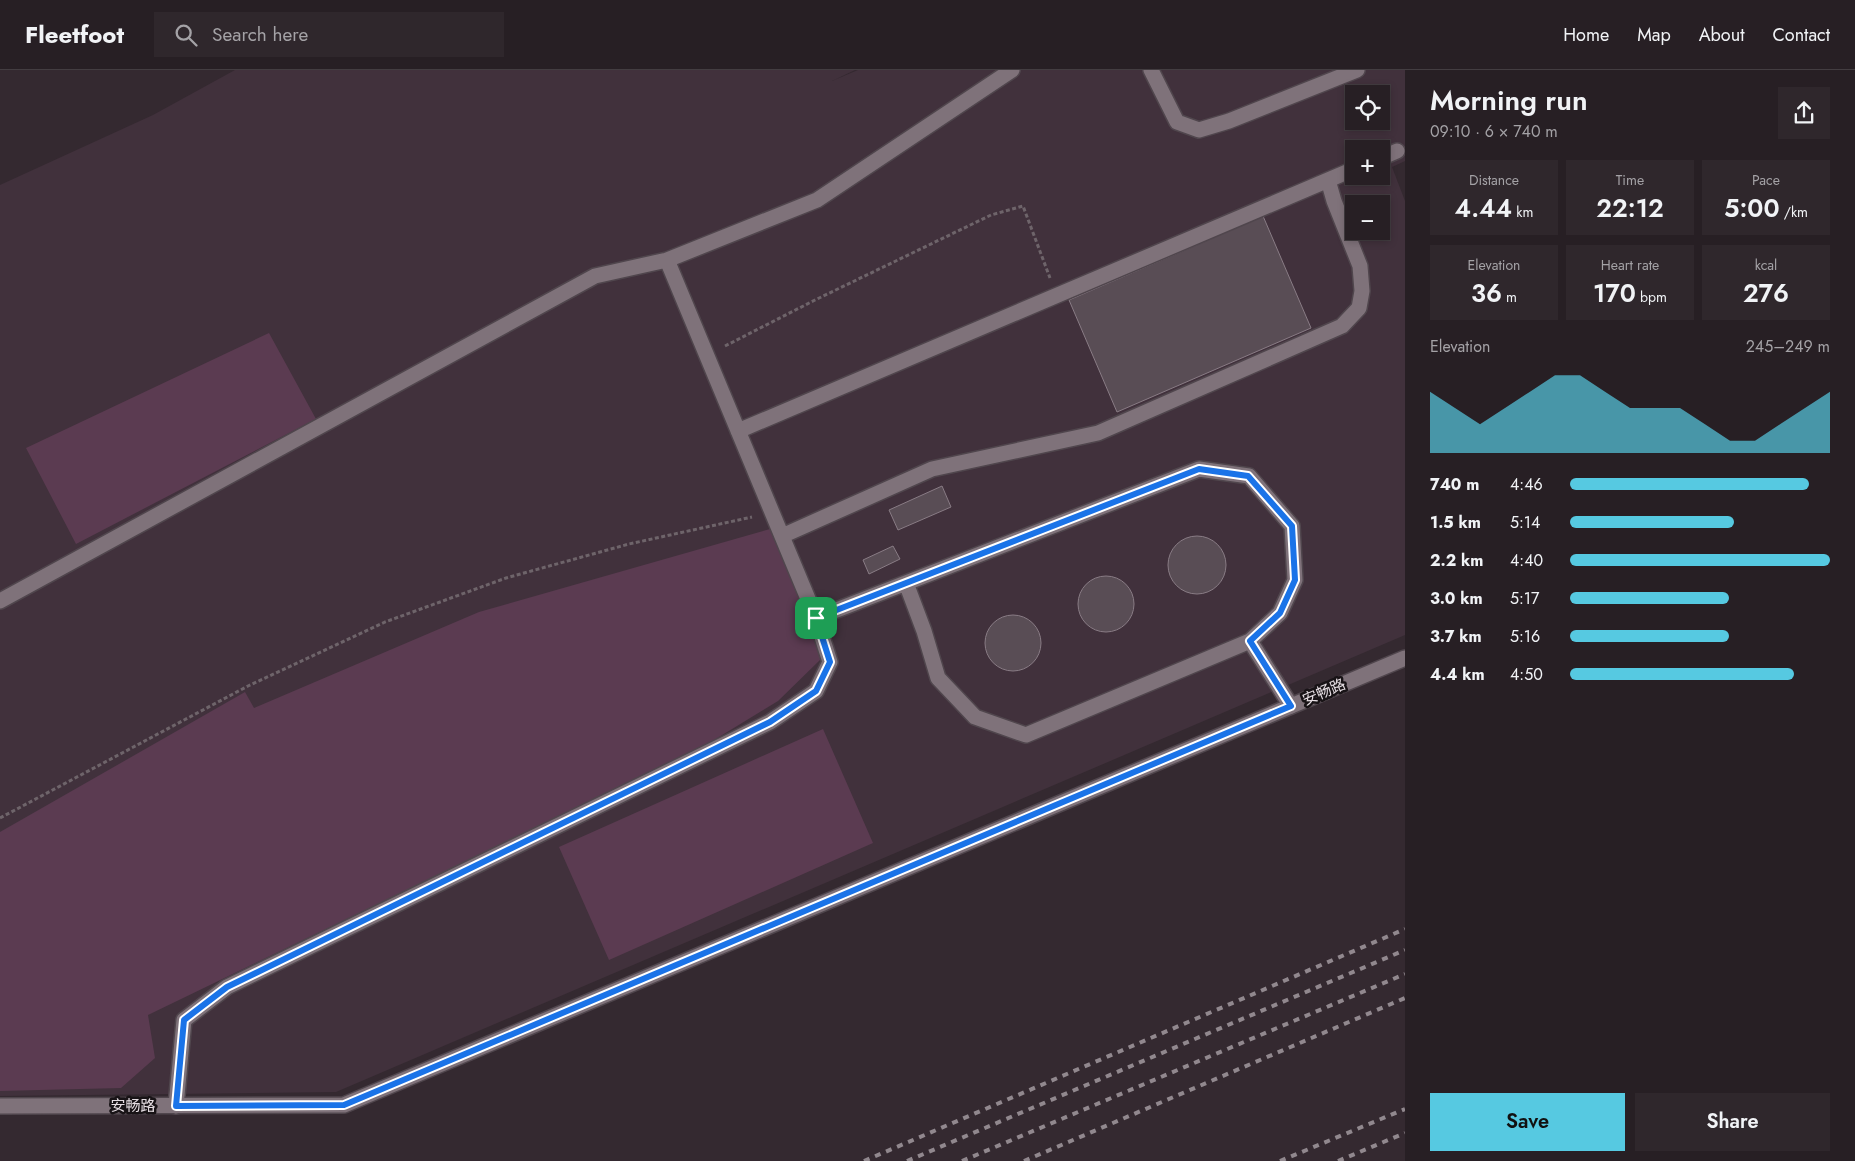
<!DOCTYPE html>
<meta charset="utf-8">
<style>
body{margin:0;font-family:Jost,"Noto Sans SC",sans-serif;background:#2f272c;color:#f1f3f6;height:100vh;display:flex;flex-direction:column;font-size:19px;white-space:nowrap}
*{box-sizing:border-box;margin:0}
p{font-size:16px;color:#a4a2a6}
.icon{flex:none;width:28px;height:28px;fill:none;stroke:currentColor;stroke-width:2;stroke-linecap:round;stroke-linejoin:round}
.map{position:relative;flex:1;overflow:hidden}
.drawer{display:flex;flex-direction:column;background:#271f24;width:450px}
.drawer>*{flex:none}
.controls{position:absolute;left:1345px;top:15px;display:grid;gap:10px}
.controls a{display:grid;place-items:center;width:45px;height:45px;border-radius:0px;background:#271f24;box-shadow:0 2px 8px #0003,0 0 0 1px #433d41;font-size:25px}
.pin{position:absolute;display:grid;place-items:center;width:42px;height:42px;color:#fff;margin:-21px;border-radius:10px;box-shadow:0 2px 8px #0006}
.round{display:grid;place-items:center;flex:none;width:52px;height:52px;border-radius:0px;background:#2f272c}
.overview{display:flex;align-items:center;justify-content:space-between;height:85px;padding:0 25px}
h1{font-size:28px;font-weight:600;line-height:38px}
.figures{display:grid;grid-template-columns:repeat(3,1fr);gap:8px;height:85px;padding:5px 25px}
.figures div{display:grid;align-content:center;border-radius:0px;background:#2f272c;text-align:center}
.figures b{font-size:25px;font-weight:600}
.figures small{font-size:14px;font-weight:400}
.figures p{font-size:14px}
.chart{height:140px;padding:10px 25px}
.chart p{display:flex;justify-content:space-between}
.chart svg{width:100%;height:90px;margin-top:5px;fill:#56c9e1;opacity:.7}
.cta{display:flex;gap:10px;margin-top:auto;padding:10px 25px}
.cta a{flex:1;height:58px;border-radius:0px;background:#56c9e1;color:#111;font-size:20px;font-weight:600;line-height:58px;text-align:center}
.cta a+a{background:#2f272c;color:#f1f3f6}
ul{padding:0 25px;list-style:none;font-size:16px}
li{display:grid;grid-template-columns:80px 60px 1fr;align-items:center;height:38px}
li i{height:12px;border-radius:6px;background:#56c9e1}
header{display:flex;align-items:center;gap:30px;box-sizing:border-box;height:70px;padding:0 25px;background:#271f24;border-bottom:1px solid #433d41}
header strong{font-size:24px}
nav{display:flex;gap:28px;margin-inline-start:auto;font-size:18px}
.search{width:350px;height:45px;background:#2f272c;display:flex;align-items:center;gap:12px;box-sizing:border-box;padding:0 18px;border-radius:0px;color:#a4a2a6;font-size:19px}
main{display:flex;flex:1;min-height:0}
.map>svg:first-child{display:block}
.built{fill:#41313c;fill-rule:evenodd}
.green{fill:#5b3b51}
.building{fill:#594d55;stroke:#897c85}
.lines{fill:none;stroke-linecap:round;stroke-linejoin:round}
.lane-casing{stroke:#50464d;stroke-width:18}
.street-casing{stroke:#50464d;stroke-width:18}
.path{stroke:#6e646a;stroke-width:3;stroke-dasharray:4 2.5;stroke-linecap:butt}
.lane{stroke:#7f727a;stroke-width:15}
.street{stroke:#7f727a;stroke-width:15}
.rail{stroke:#91888e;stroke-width:4;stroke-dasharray:6 6;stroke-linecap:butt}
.route-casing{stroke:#fff;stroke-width:10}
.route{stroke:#1a73e8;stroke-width:6}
.labels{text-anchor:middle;stroke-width:5;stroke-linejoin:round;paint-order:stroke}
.street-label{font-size:15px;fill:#e6dee3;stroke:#181316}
</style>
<header>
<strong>Fleetfoot</strong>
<div class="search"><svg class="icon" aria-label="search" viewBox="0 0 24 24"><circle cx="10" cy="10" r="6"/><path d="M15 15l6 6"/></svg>Search here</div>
<nav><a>Home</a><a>Map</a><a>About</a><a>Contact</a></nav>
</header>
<main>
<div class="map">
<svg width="1405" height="1091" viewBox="0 0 1405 1091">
<rect width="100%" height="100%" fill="#342930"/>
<path class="built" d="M235 0H855L832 11 858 0H1405V91L1392 97 1405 131V565L336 1022 0 1026V115L153 45ZM1354 24H1381V51H1354ZM1354 79H1381V106H1354ZM1354 134H1381V161H1354Z"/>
<path class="green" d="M269 263 316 349 76 474 26 378Z
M770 459 817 566 821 589 778 631 701 678 148 945 155 988 121 1018 0 1021V762L245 622 254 638 479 542Z
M823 659 873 773 609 890 559 777Z"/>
<path class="building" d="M1263 146 1311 258 1117 342 1069 230Z
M942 416 951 437 898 460 889 440Z
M1168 495a29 29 0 1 1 58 0a29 29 0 1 1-58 0Z
M893 476 900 489 869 504 863 490Z
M1078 534a28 28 0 1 1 56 0a28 28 0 1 1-56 0Z
M985 573a28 28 0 1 1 56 0a28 28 0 1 1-56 0Z"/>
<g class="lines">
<g class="lane-casing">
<path id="lane" d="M1151 0 1177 52 1199 60 1229 51 1357 0
M1381 88 1397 81
M667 190 817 130 1012 0
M738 361 1354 99
M782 466 932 399 1098 363 1342 256 1359 238 1362 221 1360 196 1334 131 1328 110
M906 513 924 561 938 608 975 647 1026 665 1250 571 1291 636
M0 531 595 206 667 190 816 548 1199 399 1249 406 1292 456 1295 510 1280 543 1250 571
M176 1036 184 950 227 917 770 652 816 621 830 592 816 548"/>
</g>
<g class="street-casing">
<path id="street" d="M0 1036 344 1035 1405 588"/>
</g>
<path class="path" d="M725 276 815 230 991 145 1023 136 1050 208
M0 748 248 616 385 552 506 508 629 474 752 447"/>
<use href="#lane" class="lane"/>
<use href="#street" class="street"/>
<path class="rail" d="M864 1091 1405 859
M907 1091 1405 880
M962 1091 1405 904
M1024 1091 1405 928
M1280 1091 1405 1039
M1338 1091 1405 1063"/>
</g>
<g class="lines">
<g class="route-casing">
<path id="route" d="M1199 399 1248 406 1292 456 1295 510 1280 543 1250 571 1291 636 344 1035 176 1036 184 950 227 917 770 652 816 621 830 592 816 548Z"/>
</g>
<use href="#route" class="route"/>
</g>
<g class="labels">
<g class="street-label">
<text transform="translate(1324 622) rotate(-23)" y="5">安畅路</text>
<text x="133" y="1041">安畅路</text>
</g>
</g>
</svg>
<div class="controls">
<a><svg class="icon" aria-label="locate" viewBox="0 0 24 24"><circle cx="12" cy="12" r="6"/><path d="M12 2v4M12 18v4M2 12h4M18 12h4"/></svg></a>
<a>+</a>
<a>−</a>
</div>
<div class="pin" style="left:816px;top:548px;background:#1e9e55"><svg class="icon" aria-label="arrive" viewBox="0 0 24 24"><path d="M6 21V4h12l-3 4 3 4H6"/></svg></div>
</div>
<section class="drawer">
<div class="overview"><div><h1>Morning run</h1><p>09:10 · 6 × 740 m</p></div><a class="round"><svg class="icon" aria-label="share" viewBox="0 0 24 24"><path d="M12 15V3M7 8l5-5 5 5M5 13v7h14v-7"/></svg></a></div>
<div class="figures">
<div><p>Distance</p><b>4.44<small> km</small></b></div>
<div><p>Time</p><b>22:12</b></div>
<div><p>Pace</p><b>5:00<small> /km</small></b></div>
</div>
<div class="figures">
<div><p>Elevation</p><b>36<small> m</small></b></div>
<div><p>Heart rate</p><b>170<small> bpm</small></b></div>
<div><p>kcal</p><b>276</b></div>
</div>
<div class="chart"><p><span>Elevation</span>245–249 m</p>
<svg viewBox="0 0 160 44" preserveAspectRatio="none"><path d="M0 44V14L10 22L20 30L30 22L40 14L50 6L60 6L70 14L80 22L90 22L100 22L110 30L120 38L130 38L140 30L150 22L160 14V44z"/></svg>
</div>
<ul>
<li><b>740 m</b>4:46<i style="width:92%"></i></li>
<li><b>1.5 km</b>5:14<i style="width:63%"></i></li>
<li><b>2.2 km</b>4:40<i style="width:100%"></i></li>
<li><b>3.0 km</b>5:17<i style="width:61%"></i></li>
<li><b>3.7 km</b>5:16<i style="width:61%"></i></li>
<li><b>4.4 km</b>4:50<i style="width:86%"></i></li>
</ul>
<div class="cta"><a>Save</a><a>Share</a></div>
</section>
</main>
